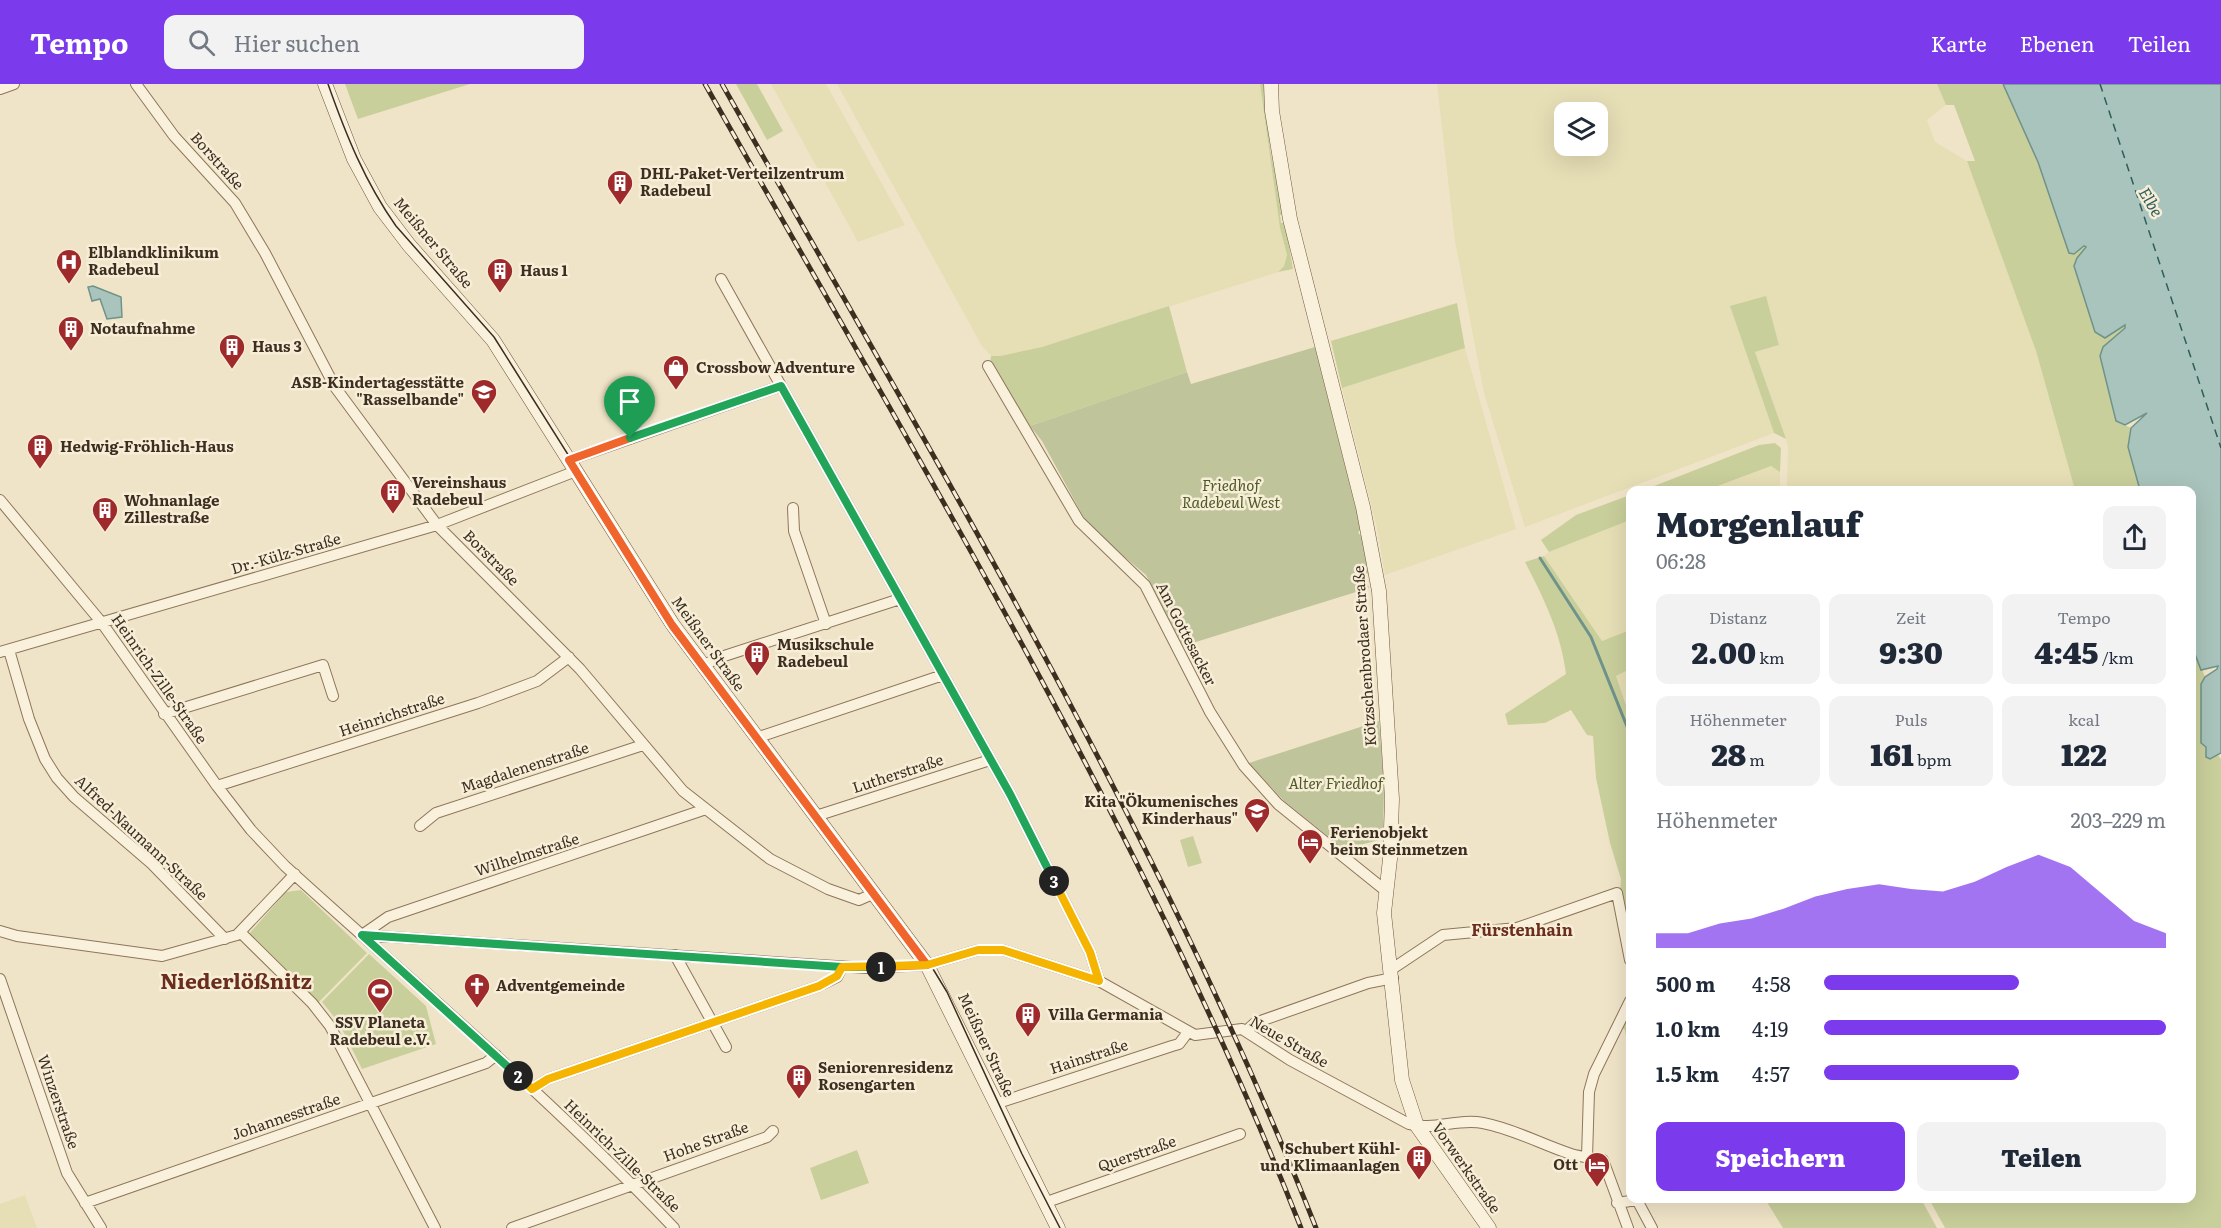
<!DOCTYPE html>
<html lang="de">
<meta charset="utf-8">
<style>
body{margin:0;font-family:Literata,serif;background:#f2f2f3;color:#1f2937;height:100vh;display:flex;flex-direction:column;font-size:22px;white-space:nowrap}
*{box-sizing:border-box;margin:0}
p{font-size:20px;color:#747a83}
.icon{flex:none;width:33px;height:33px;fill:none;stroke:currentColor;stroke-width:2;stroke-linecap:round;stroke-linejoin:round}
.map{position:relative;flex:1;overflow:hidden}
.drawer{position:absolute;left:1626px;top:402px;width:570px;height:717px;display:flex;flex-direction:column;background:#fff;border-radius:12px;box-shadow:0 6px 24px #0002}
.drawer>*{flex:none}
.fabs{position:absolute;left:1554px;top:18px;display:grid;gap:12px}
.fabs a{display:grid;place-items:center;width:54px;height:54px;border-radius:12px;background:#fff;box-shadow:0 6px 24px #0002;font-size:30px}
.pin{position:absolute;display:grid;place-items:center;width:51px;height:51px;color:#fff;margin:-62px -26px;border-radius:50% 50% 50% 0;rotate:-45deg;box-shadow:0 0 6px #0007}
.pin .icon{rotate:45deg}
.km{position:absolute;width:30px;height:30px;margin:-15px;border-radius:50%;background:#222;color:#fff;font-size:16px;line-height:30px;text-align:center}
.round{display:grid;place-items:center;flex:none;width:63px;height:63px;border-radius:12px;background:#f2f2f3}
.summary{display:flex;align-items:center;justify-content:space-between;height:102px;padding:0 30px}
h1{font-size:33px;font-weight:800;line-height:45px}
.figures{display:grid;grid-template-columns:repeat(3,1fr);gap:9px;height:102px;padding:6px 30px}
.figures div{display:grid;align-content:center;border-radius:12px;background:#f2f2f3;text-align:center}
.figures b{font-size:30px;font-weight:800}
.figures small{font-size:16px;font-weight:400}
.figures p{font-size:16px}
.chart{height:168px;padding:12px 30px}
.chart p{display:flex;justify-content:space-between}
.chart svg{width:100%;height:108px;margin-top:6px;fill:#7c3aed;opacity:.7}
.button{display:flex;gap:12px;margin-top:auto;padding:12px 30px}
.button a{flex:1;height:69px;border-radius:12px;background:#7c3aed;color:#fff;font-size:24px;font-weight:800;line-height:69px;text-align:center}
.button a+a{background:#f2f2f3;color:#1f2937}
ul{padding:0 30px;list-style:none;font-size:20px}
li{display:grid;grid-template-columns:96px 72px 1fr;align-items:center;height:45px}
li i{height:15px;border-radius:8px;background:#7c3aed}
header{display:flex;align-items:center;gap:36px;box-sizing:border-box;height:84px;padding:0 30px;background:#7c3aed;color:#fff}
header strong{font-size:28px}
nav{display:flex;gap:33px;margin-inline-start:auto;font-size:21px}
.search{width:420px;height:54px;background:#f2f2f3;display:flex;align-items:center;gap:15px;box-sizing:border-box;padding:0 21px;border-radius:12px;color:#747a83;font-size:22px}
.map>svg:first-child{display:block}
.farmland{fill:#e6deb5;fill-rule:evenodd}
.green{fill:#c9cf9b}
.cemetery{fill:#bfc49a}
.water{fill:#a9c4bc;stroke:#6f938a;stroke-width:1.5}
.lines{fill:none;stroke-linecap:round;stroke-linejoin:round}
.stream{stroke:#6f938a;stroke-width:3}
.ferry{stroke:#2f5d5a;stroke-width:1.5;stroke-dasharray:8 6;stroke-linecap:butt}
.street-casing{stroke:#8d765c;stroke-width:12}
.secondary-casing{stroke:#6f573f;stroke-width:15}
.street{stroke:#faf1dc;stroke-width:10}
.secondary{stroke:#faf1dc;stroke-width:14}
.tram{stroke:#3d2e20;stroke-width:1.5}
.rail-casing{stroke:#3d2e20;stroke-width:5}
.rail{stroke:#f7eed8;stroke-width:3;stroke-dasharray:9;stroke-linecap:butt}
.split-1-casing{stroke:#fff;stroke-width:12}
.split-2-casing{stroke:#fff;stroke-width:12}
.split-3-casing{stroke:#fff;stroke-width:12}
.split-4-casing{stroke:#fff;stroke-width:12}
.split-1{stroke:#f0652b;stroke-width:8}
.split-2{stroke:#22a559;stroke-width:8}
.split-3{stroke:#f5b400;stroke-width:8}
.split-4{stroke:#22a559;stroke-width:8}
.labels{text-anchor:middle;stroke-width:5;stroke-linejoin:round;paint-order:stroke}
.street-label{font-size:15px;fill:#3d2e20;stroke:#f7eed8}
.poi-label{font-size:15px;font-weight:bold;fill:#3d2e20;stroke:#f7eed8;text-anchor:start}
.park-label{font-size:15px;font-style:italic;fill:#4d5a26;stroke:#f7eed8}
.water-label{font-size:16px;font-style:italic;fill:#2f5d5a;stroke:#f7eed8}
.neighbourhood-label{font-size:16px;font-weight:bold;fill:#6b2e1e;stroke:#f7eed8}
.district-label{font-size:21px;font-weight:bold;fill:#6b2e1e;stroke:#f7eed8}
</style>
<header>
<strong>Tempo</strong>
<div class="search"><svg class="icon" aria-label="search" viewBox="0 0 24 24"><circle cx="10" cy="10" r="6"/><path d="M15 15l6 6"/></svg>Hier suchen</div>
<nav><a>Karte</a><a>Ebenen</a><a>Teilen</a></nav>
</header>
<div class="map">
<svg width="2221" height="1144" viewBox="0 0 2221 1144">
<rect width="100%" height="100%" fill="#f0e4c8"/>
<path class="farmland" d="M771 0H826L905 141 858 158Z
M837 0H1260L1280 144 1287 171 1284 182 1278 188 1042 263 1000 272H991L982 262Z
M1437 0H1937L1946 21 1927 36 1935 58 1967 77 2036 267 2075 406H1787L1788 362 1755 268 1779 261 1766 213 1731 223 1774 349 1525 443 1484 309 1455 157ZM1564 28H1598V62H1564Z
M1465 264 1516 445 1385 491 1377 444 1342 304Z
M1771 382 1780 388V406H1707Z
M1630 436V546L1602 557 1544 472 1549 468Z
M1630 585V633L1616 592Z
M25 1111 37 1144H0V1120Z"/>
<path class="green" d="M345 0H470L358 35Z
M736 0H757L783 47 767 56Z
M1260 0H1264L1270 64 1283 130 1280 131 1281 139H1285L1293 185 1278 188 1284 182 1287 171 1280 144Z
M1937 0H2003L2038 78 2069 169 2086 163 2077 174 2105 254 2125 241V244L2103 263 2116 337 2131 344 2128 363 2140 406H2075L2036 267 1967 77H1975L1954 21H1946Z
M1766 212 1779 261 1755 268 1786 355 1774 349 1730 222Z
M1457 219 1465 264 1342 304 1331 257Z
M1169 222 1187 288 1030 342 990 279 991 272H1000L1042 263Z
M1775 359 1781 364 1780 388 1771 382 1707 406H1644L1759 361Z
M1630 411V436L1549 468 1541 456 1576 431Z
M1544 472 1602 557 1630 546V585L1616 592 1630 633V857L1620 808 1621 795 1610 759 1596 694 1593 652 1587 651 1571 626 1545 639 1508 641 1505 630 1566 590C1561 549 1544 515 1525 478Z
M2192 562 2205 593 2201 600 2206 669 2210 675 2218 671 2221 675V1144H1945L1929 1115 2192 1114Z
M1193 752 1202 779 1188 783 1180 756Z
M301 806 367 869 318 919 248 851 286 808Z
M369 870 426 922 436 960 362 985 339 939 322 918Z
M1629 930 1630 932V978L1625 946 1622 944Z
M857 1066 869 1099 821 1116 810 1084Z
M1765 1115H1921L1937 1144H1783Z"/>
<path class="cemetery" d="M1315 263 1361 444 1358 449 1365 455 1370 485 1365 494 1369 504 1183 562 1146 491 1089 443 1042 357 1030 342 1187 288 1191 300Z
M1379 637 1384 700 1383 755 1344 765 1284 717 1249 679Z"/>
<path class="water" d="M2003 0H2221V669L2210 675 2206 673V663L2201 659V600L2205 593 2217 585 2218 582 2201 586 2192 562V406H2140L2128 363 2131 344 2147 329 2125 341 2116 337 2100 272 2103 263 2125 244V241L2105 254 2095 248 2074 182 2077 174 2086 163 2084 162 2074 170 2069 169 2038 78Z
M93 202 121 213 122 233 107 235 100 215 92 217 88 203Z"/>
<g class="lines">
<path class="stream" d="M1540 474 1591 553 1630 650"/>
<path class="ferry" d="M2100 0 2221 364"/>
<g class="street-casing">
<path id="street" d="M136 0 174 52 235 119 265 169 335 303 437 441 580 585 683 707 770 775 828 805 859 816 875 809
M0 5 14 0
M721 195 1010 710 1090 868 1099 897
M988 282 1079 437 1145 501 1210 628 1244 682 1278 720 1386 807
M569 376 781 302
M0 416 102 539 217 702 251 746 285 782C416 901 552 1016 674 1144
M793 424 794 447 826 540
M9 566 29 635 45 675 57 694 74 713 152 780 225 855
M0 568 437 441 576 387
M702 582 718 574 900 515
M164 630 323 581 333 612
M756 654 943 591
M217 702 478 619 537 597 569 573
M816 732 990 676
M420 742 436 729 643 661
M0 847 17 852 162 872 237 851 295 790
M240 848 312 919 330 942 435 1144
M362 851 867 884 927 881 978 866H1003L1099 897 1195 951 1242 945 1290 976 1409 1040C1433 1047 1458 1034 1483 1039 1514 1045 1541 1060 1571 1070 1581 1073 1593 1074 1603 1076L1628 1144
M362 851 388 833 706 725
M675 871 726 963
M1392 885 1443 851 1517 844 1617 809 1630 876
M0 895 67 1089 101 1144
M1246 947 1255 939 1368 899 1393 894
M532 1005 548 995 819 902 837 893 842 883
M995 1020 1172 962 1179 960 1188 948
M1587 1073 1589 1008 1594 990 1630 917
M85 1119 486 979 496 971
M1044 1119 1240 1050
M1617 1119 1637 1116 1652 1144
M512 1144 767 1053 773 1047"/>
</g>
<g class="secondary-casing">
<path id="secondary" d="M325 0 354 75 380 123 409 161 493 256 673 541 927 881 1058 1144
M1271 0 1272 27 1290 135 1363 423 1379 507 1392 715 1390 775 1384 829 1402 996 1417 1042 1489 1144"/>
</g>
<use href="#street" class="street"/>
<use href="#secondary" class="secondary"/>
<path class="tram" d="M328 0C346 51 365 98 396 142L494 253 674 539 930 880 947 908 1022 1070 1060 1144"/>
<g class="rail-casing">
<path id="rail" d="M705 0C916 374 1143 743 1301 1144
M722 0C933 374 1158 743 1316 1144"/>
</g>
<use href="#rail" class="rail"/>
</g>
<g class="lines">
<g class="split-1-casing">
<path id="split-1" d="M630 354 569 376 672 541 927 881 881 883"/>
</g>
<g class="split-2-casing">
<path id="split-2" d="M518 992 362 851 842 883H881"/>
</g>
<g class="split-3-casing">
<path id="split-3" d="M518 992 532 1005 548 995 819 902 837 892 842 883 927 881 978 866H1003L1099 897 1090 868 1054 797"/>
</g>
<g class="split-4-casing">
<path id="split-4" d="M630 354 781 302 1010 710 1054 797"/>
</g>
<use href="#split-1" class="split-1"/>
<use href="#split-2" class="split-2"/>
<use href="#split-3" class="split-3"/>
<use href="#split-4" class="split-4"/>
</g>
<defs>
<g id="building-pin" transform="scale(1.35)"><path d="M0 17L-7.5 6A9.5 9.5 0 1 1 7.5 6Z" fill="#9e2a2b" stroke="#f7eed8"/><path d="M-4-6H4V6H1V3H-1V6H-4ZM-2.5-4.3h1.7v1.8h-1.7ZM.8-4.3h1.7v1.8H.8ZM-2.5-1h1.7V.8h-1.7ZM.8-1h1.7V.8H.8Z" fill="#fff"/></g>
<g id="hospital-pin" transform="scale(1.35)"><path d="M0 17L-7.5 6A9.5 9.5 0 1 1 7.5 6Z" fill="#9e2a2b" stroke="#f7eed8"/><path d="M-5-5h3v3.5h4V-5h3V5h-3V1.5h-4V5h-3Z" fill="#fff"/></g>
<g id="shop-pin" transform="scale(1.35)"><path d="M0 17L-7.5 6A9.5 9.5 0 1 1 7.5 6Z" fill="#9e2a2b" stroke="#f7eed8"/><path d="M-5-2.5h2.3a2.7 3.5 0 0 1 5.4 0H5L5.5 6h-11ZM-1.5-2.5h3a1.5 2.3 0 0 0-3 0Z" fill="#fff"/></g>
<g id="school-pin" transform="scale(1.35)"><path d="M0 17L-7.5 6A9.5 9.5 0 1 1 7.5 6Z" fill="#9e2a2b" stroke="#f7eed8"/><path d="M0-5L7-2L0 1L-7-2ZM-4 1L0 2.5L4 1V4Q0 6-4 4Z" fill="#fff"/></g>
<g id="hotel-pin" transform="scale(1.35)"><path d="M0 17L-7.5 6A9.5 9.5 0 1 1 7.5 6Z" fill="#9e2a2b" stroke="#f7eed8"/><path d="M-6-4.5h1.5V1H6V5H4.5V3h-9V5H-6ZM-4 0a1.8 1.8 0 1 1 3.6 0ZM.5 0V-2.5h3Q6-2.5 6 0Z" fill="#fff"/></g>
<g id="church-pin" transform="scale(1.35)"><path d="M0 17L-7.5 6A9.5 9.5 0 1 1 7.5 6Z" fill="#9e2a2b" stroke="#f7eed8"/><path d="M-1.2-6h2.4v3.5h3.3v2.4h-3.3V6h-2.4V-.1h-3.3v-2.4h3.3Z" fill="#fff"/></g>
<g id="stadium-pin" transform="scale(1.35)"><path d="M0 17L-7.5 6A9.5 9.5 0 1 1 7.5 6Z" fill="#9e2a2b" stroke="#f7eed8"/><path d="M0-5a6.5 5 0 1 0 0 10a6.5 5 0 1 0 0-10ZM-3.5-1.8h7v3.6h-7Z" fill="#fff"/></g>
</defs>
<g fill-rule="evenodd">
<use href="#building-pin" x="620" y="99"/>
<use href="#hospital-pin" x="69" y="178"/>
<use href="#building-pin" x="500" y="187"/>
<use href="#building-pin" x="71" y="245"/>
<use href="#building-pin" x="232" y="263"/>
<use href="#shop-pin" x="676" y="284"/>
<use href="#school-pin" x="484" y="308"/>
<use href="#building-pin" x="40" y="363"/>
<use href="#building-pin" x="393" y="408"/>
<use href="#building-pin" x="105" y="426"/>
<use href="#building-pin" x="757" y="570"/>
<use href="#school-pin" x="1257" y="727"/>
<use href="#hotel-pin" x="1310" y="758"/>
<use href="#church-pin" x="477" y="902"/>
<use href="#stadium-pin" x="380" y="907"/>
<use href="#building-pin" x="1028" y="931"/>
<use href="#building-pin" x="799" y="993"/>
<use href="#building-pin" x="1419" y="1074"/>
<use href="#hotel-pin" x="1597" y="1081"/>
</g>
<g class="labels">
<g class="street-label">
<text transform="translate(217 77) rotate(48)" y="5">Borstraße</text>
<text transform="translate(433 159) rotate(50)" y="5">Meißner Straße</text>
<text transform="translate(286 470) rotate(-16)" y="5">Dr.-Külz-Straße</text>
<text transform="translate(491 474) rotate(45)" y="5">Borstraße</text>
<text transform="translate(1186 550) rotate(63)" y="5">Am Gottesacker</text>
<text transform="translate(708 560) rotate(54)" y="5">Meißner Straße</text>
<text transform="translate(1365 572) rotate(-94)" y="5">Kötzschenbrodaer Straße</text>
<text transform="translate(159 595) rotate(55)" y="5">Heinrich-Zille-Straße</text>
<text transform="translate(392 631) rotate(-18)" y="5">Heinrichstraße</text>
<text transform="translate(525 684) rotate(-18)" y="5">Magdalenenstraße</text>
<text transform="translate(898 690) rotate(-18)" y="5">Lutherstraße</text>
<text transform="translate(141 754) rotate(43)" y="5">Alfred-Naumann-Straße</text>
<text transform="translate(527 771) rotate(-18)" y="5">Wilhelmstraße</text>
<text transform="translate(1289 958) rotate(30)" y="5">Neue Straße</text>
<text transform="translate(986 961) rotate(65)" y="5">Meißner Straße</text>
<text transform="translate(1089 973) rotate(-18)" y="5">Hainstraße</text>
<text transform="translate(58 1018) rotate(71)" y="5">Winzerstraße</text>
<text transform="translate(286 1033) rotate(-19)" y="5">Johannesstraße</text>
<text transform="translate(706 1058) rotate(-20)" y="5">Hohe Straße</text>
<text transform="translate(1137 1070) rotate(-19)" y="5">Querstraße</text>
<text transform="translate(622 1072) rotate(44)" y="5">Heinrich-Zille-Straße</text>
<text transform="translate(1466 1084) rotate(55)" y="5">Vorwerkstraße</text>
</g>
<g class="poi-label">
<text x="640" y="95">DHL-Paket-Verteilzentrum<tspan x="640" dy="17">Radebeul</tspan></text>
<text x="88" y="174">Elblandklinikum<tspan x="88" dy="17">Radebeul</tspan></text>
<text x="520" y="192">Haus 1</text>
<text x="90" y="250">Notaufnahme</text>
<text x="252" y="268">Haus 3</text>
<text x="696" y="289">Crossbow Adventure</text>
<text x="464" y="304" text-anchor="end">ASB-Kindertagesstätte<tspan x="464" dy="17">"Rasselbande"</tspan></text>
<text x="60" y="368">Hedwig-Fröhlich-Haus</text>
<text x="412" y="404">Vereinshaus<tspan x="412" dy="17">Radebeul</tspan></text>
<text x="124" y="422">Wohnanlage<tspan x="124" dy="17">Zillestraße</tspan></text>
<text x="777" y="566">Musikschule<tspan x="777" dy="17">Radebeul</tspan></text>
<text x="1238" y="723" text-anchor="end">Kita "Ökumenisches<tspan x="1238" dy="17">Kinderhaus"</tspan></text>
<text x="1330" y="754">Ferienobjekt<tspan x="1330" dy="17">beim Steinmetzen</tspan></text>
<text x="496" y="907">Adventgemeinde</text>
<text x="1048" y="936">Villa Germania</text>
<text x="380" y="944" text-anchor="middle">SSV Planeta<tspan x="380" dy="17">Radebeul e.V.</tspan></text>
<text x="818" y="989">Seniorenresidenz<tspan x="818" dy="17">Rosengarten</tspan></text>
<text x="1400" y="1070" text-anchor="end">Schubert Kühl-<tspan x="1400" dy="17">und Klimaanlagen</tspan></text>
<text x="1578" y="1086" text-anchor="end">Ott</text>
</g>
<g class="park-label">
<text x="1231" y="407">Friedhof<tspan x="1231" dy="17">Radebeul West</tspan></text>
<text x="1336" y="705">Alter Friedhof</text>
</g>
<g class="water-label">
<text transform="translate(2151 118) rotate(59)" y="6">Elbe</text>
</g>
<g class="neighbourhood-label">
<text x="1522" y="852">Fürstenhain</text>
</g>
<g class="district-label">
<text x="236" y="905">Niederlößnitz</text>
</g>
</g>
</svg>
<div class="fabs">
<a><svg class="icon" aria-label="layers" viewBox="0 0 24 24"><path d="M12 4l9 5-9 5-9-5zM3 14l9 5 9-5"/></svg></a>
</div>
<div class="pin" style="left:630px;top:354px;background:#1e9e55"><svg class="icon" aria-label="arrive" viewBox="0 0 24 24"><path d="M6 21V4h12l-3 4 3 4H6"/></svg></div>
<b class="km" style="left:881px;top:883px">1</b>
<b class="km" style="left:518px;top:992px">2</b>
<b class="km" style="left:1054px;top:797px">3</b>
<section class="drawer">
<div class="summary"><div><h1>Morgenlauf</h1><p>06:28</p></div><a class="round"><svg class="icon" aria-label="share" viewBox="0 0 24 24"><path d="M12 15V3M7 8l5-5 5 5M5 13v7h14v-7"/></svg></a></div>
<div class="figures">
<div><p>Distanz</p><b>2.00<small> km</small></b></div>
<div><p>Zeit</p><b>9:30</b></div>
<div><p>Tempo</p><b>4:45<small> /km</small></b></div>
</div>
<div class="figures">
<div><p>Höhenmeter</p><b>28<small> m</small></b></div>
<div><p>Puls</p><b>161<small> bpm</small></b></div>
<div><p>kcal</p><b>122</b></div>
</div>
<div class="chart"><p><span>Höhenmeter</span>203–229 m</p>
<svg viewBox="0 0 160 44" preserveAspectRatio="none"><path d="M0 44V38L10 38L20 34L30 32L40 28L50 23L60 20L70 18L80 20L90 21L100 17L110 11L120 6L130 11L140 22L150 33L160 38V44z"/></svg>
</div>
<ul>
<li><b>500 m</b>4:58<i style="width:57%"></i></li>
<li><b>1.0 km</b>4:19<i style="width:100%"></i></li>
<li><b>1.5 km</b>4:57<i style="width:57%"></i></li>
</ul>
<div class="button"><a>Speichern</a><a>Teilen</a></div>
</section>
</div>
